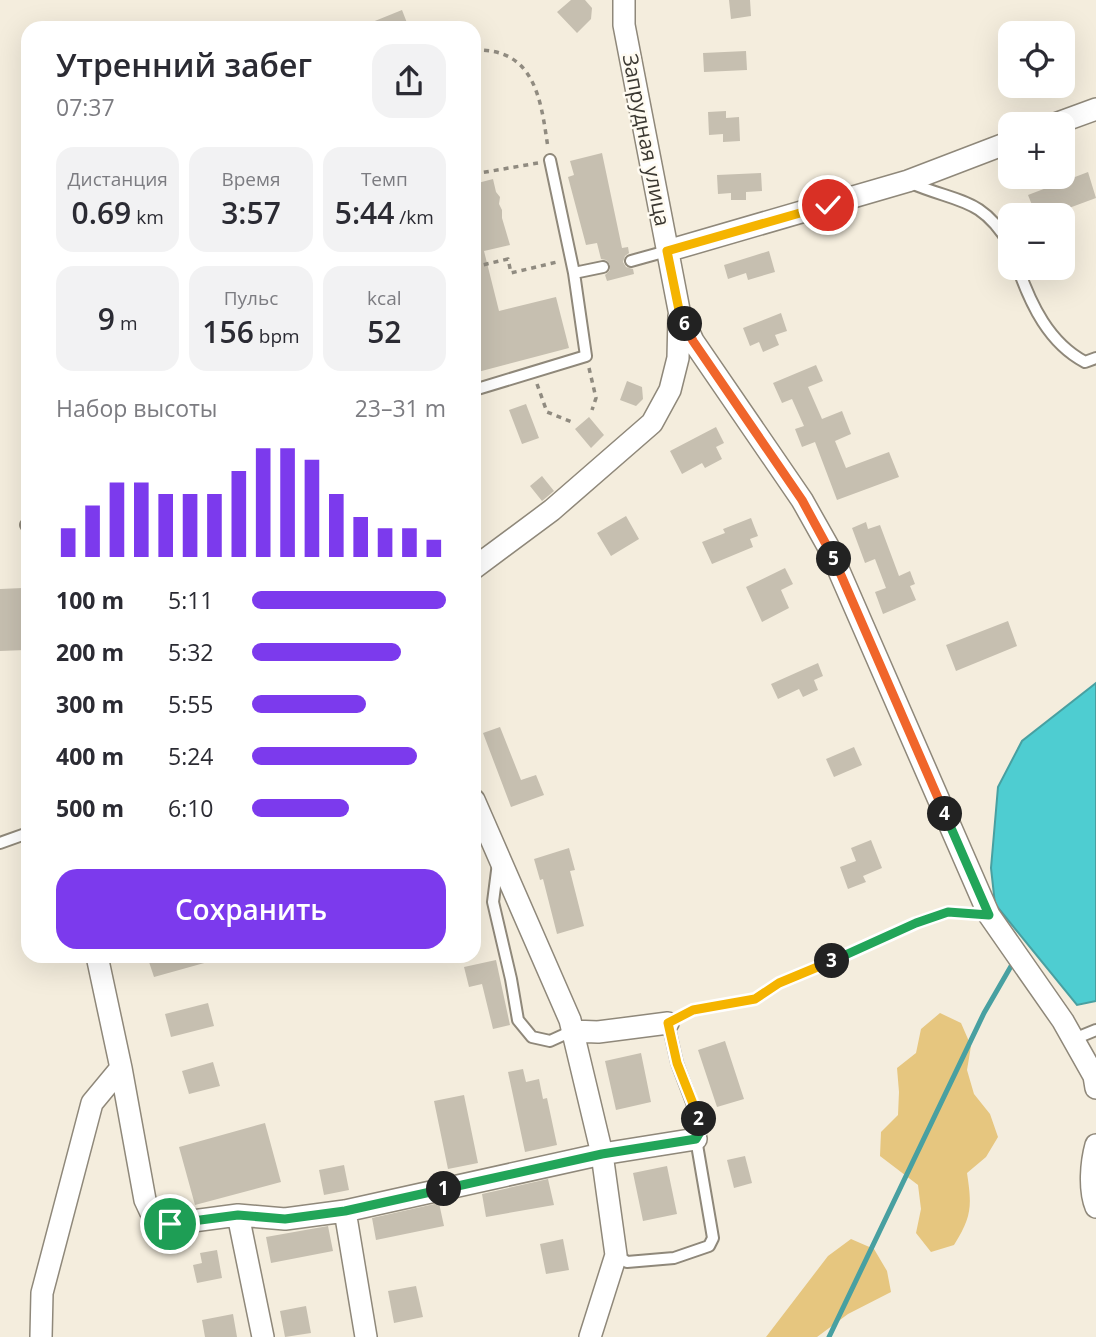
<!DOCTYPE html>
<html lang="ru">
<meta charset="utf-8">
<style>
body{margin:0;font-family:"Open Sans",sans-serif;background:#f2f2f3;color:#2b2b33;height:100vh;display:flex;flex-direction:column;font-size:26px;white-space:nowrap}
*{box-sizing:border-box;margin:0}
p{font-size:23px;color:#7c7c81}
.icon{flex:none;width:38px;height:38px;fill:none;stroke:currentColor;stroke-width:2;stroke-linecap:round;stroke-linejoin:round}
.map{position:relative;flex:1;overflow:hidden}
.details{position:absolute;left:21px;top:21px;width:460px;height:942px;display:flex;flex-direction:column;background:#fff;border-radius:21px;box-shadow:0 7px 28px #0002}
.details>*{flex:none}
.buttons{position:absolute;left:998px;top:21px;display:grid;gap:14px}
.buttons a{display:grid;place-items:center;width:77px;height:77px;border-radius:14px;background:#fff;box-shadow:0 7px 28px #0002;font-size:35px}
.pin{position:absolute;display:grid;place-items:center;width:60px;height:60px;color:#fff;margin:-30px;border:4px solid #fff;border-radius:50%;box-shadow:0 2px 7px #0007}
.km{position:absolute;width:35px;height:35px;margin:-18px;border-radius:50%;background:#222;color:#fff;font-size:19px;line-height:35px;text-align:center}
.round{display:grid;place-items:center;flex:none;width:74px;height:74px;border-radius:21px;background:#f2f2f3}
.head{display:flex;align-items:center;justify-content:space-between;height:119px;padding:0 35px}
h1{font-size:32px;font-weight:600;line-height:52px}
.metrics{display:grid;grid-template-columns:repeat(3,1fr);gap:10px;height:119px;padding:7px 35px}
.metrics div{display:grid;align-content:center;border-radius:18px;background:#f2f2f3;text-align:center}
.metrics b{font-size:30px;font-weight:600}
.metrics small{font-size:19px;font-weight:400}
.metrics p{font-size:19px}
.chart{height:196px;padding:14px 35px}
.chart p{display:flex;justify-content:space-between}
.chart svg{width:100%;height:126px;margin-top:7px;stroke:#7c3aed;stroke-width:6}
.action{display:flex;gap:14px;margin-top:auto;padding:14px 35px}
.action a{flex:1;height:80px;border-radius:21px;background:#7c3aed;color:#fff;font-size:28px;font-weight:600;line-height:80px;text-align:center}
ul{padding:0 35px;list-style:none;font-size:23px}
li{display:grid;grid-template-columns:112px 84px 1fr;align-items:center;height:52px}
li i{height:18px;border-radius:9px;background:#7c3aed}
.map>svg:first-child{display:block}
.green{fill:#e6c67f}
.water{fill:#4ecdd1;stroke:#48a0a1;stroke-width:2}
.lines{fill:none;stroke-linecap:round;stroke-linejoin:round}
.stream{stroke:#48a0a1;stroke-width:5}
.building{fill:#c6bfb0}
.service-casing{stroke:#8f887a;stroke-width:14}
.minor-casing{stroke:#8f887a;stroke-width:24}
.path{stroke:#908b80;stroke-width:3.5;stroke-dasharray:5 5;stroke-linecap:butt}
.service{stroke:#fff;stroke-width:10}
.minor{stroke:#fff;stroke-width:21}
.split-1-casing{stroke:#fff;stroke-width:14}
.split-2-casing{stroke:#fff;stroke-width:14}
.split-3-casing{stroke:#fff;stroke-width:14}
.split-4-casing{stroke:#fff;stroke-width:14}
.split-5-casing{stroke:#fff;stroke-width:14}
.split-6-casing{stroke:#fff;stroke-width:14}
.split-7-casing{stroke:#fff;stroke-width:14}
.split-1{stroke:#22a559;stroke-width:9}
.split-2{stroke:#22a559;stroke-width:9}
.split-3{stroke:#f5b400;stroke-width:9}
.split-4{stroke:#22a559;stroke-width:9}
.split-5{stroke:#f0652b;stroke-width:9}
.split-6{stroke:#f0652b;stroke-width:9}
.split-7{stroke:#f5b400;stroke-width:9}
.labels{text-anchor:middle;stroke-width:5;stroke-linejoin:round;paint-order:stroke}
.street-label{font-size:21px;fill:#3b3832;stroke:#fffbf1}
</style>
<div class="map">
<svg width="1096" height="1337" viewBox="0 0 1096 1337">
<rect width="100%" height="100%" fill="#f4eddd"/>
<path class="green" d="M940 1013 961 1023 971 1046 967 1070 974 1094 990 1114 998 1137 986 1157 967 1173C972 1206 972 1216 954 1245L931 1252 916 1233 921 1209 918 1185 880 1156 881 1132 898 1115 899 1092 897 1068 916 1053 921 1029Z
M851 1239 874 1249 887 1271 891 1292 848 1314 817 1337H766L828 1256Z"/>
<path class="water" d="M1096 683V1001L1077 1005 995 904 991 868 998 787 1022 741Z"/>
<g class="lines">
<path class="stream" d="M829 1337 984 1013 1014 961"/>
</g>
<path class="building" d="M571 0H585L592 8 591 19 577 33 557 12Z
M729 0H750L751 16 731 19Z
M402 10 409 28H361L360 27Z
M746 51 747 70 704 72 703 53Z
M726 111V118L739 117 740 141 723 142V134L709 135 708 112Z
M602 153 622 248 628 247 629 253 625 256 623 262 626 267 633 269 634 274 607 281 605 275 610 270V265L606 260 601 259 597 243 586 245 568 177 574 175 570 161Z
M1088 172 1096 198 1050 215H1036L1028 195Z
M761 173 762 191 746 192V200H731V193L718 194 717 175Z
M493 179 496 192 500 197 499 204 502 210V218L510 245 484 251 499 311 556 297 569 348 474 373V184Z
M769 251 775 272 748 280 746 273 728 279 724 265Z
M781 313 787 331 775 335 779 345 763 352 759 342 750 346 743 328Z
M816 365 823 381 808 387 822 419 842 411 851 434 835 441 846 468 889 452 899 477 837 500 815 442 802 447 795 429 804 426 792 399 782 403 773 383Z
M627 381 642 387 643 399 636 406 620 400Z
M526 404 539 438 522 444 509 410Z
M589 417 604 435 591 448 575 429Z
M716 427 724 443 716 447 722 459 705 468 702 463 682 474 670 451Z
M542 476 554 491 542 501 530 486Z
M626 516 639 539 611 556 597 533Z
M751 518 758 536 750 539 753 547 712 564 702 542 725 533 723 529Z
M866 522 868 529 880 525 899 576 910 571 915 584 910 586 916 600 883 614 875 592 886 588 875 559 865 563 852 528Z
M785 568 793 584 781 590 789 608 762 622 746 587Z
M23 588 26 650 0 651V589Z
M1008 621 1017 646 956 671 946 645Z
M818 663 823 676 814 680 818 690 803 697 799 689 778 699 771 684Z
M500 727 521 780 536 775 544 795 511 807 483 733Z
M854 747 862 765 834 777 826 759Z
M871 840 882 868 863 876 866 882 848 889 840 867 856 861 851 848Z
M569 848 575 870 570 871 584 926 557 934 543 879 540 880 534 859Z
M147 956H214L215 960 154 977Z
M496 960 510 1025 493 1029 482 984 469 987 464 967Z
M208 1003 214 1026 171 1037 165 1014Z
M725 1041 744 1099 717 1107 698 1050Z
M641 1053 651 1102 616 1110 605 1061Z
M213 1062 220 1086 189 1094 182 1071Z
M523 1069 526 1082 539 1079 543 1099 547 1098 557 1145 525 1152 508 1072Z
M464 1095 478 1163 448 1169 434 1101Z
M265 1123 281 1182 195 1205 179 1147Z
M745 1156 752 1183 734 1188 727 1160Z
M344 1165 349 1190 324 1195 319 1170Z
M667 1166 677 1214 643 1221 633 1173Z
M548 1179 554 1205 486 1217 482 1194Z
M439 1203 444 1226 376 1240 372 1218Z
M328 1226 333 1251 271 1263 266 1237Z
M563 1239 569 1270 546 1274 540 1244Z
M217 1250 222 1278 197 1283 193 1265 202 1263 200 1253Z
M416 1286 423 1317 394 1323 388 1291Z
M306 1306 311 1333 285 1337 280 1311Z
M233 1314 237 1337H205L202 1320Z"/>
<g class="lines">
<g class="service-casing">
<path id="service" d="M911 183C957 203 981 196 1010 245
M631 261 667 251
M1018 268C1031 305 1049 343 1085 362L1096 358
M574 273 603 267
M474 390 586 356 574 273 550 160
M26 525 28 526
M0 843 28 833
M498 863 493 902 511 979 518 1020 532 1037 550 1041 572 1031
M1074 1039 1096 1030
M616 1255 627 1262 674 1258 709 1246 713 1238 696 1139 702 1129 677 1063 668 1023"/>
</g>
<g class="minor-casing">
<path id="minor" d="M624 0V25L679 310 693 341 802 500 829 548 989 915 1063 1021 1094 1076 1096 1088
M1055 124 1096 109
M667 251 908 181 1010 142
M474 568 552 510 652 423 670 390 678 358 679 316
M474 800 570 1020 602 1154 616 1255 590 1337
M97 956 121 1068
M572 1031 598 1032 668 1023
M1096 1145C1091 1163 1089 1190 1096 1207
M345 1211 366 1337
M238 1215 263 1337
M41 1337 42 1293 92 1103 121 1068 145 1200 153 1217 170 1224 238 1215 285 1219 345 1211 602 1154 696 1139"/>
</g>
<path class="path" d="M474 50C536 48 541 101 548 148
M474 174 538 163
M474 267 508 259 511 273 557 262
M589 368 596 398 592 410
M537 384 547 412 572 422
M683 1015 693 1010 755 999 779 983 851 954 916 923 948 912 969 914"/>
<use href="#service" class="service"/>
<use href="#minor" class="minor"/>
</g>
<g class="lines">
<g class="split-1-casing">
<path id="split-1" d="M170 1224 238 1215 285 1219 345 1211 444 1189"/>
</g>
<g class="split-2-casing">
<path id="split-2" d="M444 1189 602 1154 696 1139 702 1129 699 1119"/>
</g>
<g class="split-3-casing">
<path id="split-3" d="M699 1119 677 1063 668 1023 693 1010 755 999 779 983 832 961"/>
</g>
<g class="split-4-casing">
<path id="split-4" d="M832 961 916 923 948 912 989 915 945 814"/>
</g>
<g class="split-5-casing">
<path id="split-5" d="M834 559 945 814"/>
</g>
<g class="split-6-casing">
<path id="split-6" d="M685 324 693 341 802 500 834 559"/>
</g>
<g class="split-7-casing">
<path id="split-7" d="M685 324 679 310 667 251 828 205"/>
</g>
<use href="#split-1" class="split-1"/>
<use href="#split-2" class="split-2"/>
<use href="#split-3" class="split-3"/>
<use href="#split-4" class="split-4"/>
<use href="#split-5" class="split-5"/>
<use href="#split-6" class="split-6"/>
<use href="#split-7" class="split-7"/>
</g>
<g class="labels">
<g class="street-label">
<text transform="translate(646 140) rotate(79)" y="7">Запрудная улица</text>
</g>
</g>
</svg>
<div class="buttons">
<a><svg class="icon" aria-label="locate" viewBox="0 0 24 24"><circle cx="12" cy="12" r="6"/><path d="M12 2v4M12 18v4M2 12h4M18 12h4"/></svg></a>
<a>+</a>
<a>−</a>
</div>
<div class="pin" style="left:170px;top:1224px;background:#1e9e55"><svg class="icon" aria-label="arrive" viewBox="0 0 24 24"><path d="M6 21V4h12l-3 4 3 4H6"/></svg></div>
<div class="pin" style="left:828px;top:205px;background:#d93025"><svg class="icon" aria-label="check" viewBox="0 0 24 24"><path d="M5 12l5 5 9-10"/></svg></div>
<b class="km" style="left:444px;top:1189px">1</b>
<b class="km" style="left:699px;top:1119px">2</b>
<b class="km" style="left:832px;top:961px">3</b>
<b class="km" style="left:945px;top:814px">4</b>
<b class="km" style="left:834px;top:559px">5</b>
<b class="km" style="left:685px;top:324px">6</b>
<section class="details">
<div class="head"><div><h1>Утренний забег</h1><p>07:37</p></div><a class="round"><svg class="icon" aria-label="share" viewBox="0 0 24 24"><path d="M12 15V3M7 8l5-5 5 5M5 13v7h14v-7"/></svg></a></div>
<div class="metrics">
<div><p>Дистанция</p><b>0.69<small> km</small></b></div>
<div><p>Время</p><b>3:57</b></div>
<div><p>Темп</p><b>5:44<small> /km</small></b></div>
</div>
<div class="metrics">
<div><b>9<small> m</small></b></div>
<div><p>Пульс</p><b>156<small> bpm</small></b></div>
<div><p>kcal</p><b>52</b></div>
</div>
<div class="chart"><p><span>Набор высоты</span>23–31 m</p>
<svg viewBox="0 0 160 44" preserveAspectRatio="none"><path d="M5 44V34M15 44V26M25 44V18M35 44V18M45 44V22M55 44V22M65 44V22M75 44V14M85 44V6M95 44V6M105 44V10M115 44V22M125 44V30M135 44V34M145 44V34M155 44V38"/></svg>
</div>
<ul>
<li><b>100 m</b>5:11<i style="width:100%"></i></li>
<li><b>200 m</b>5:32<i style="width:77%"></i></li>
<li><b>300 m</b>5:55<i style="width:59%"></i></li>
<li><b>400 m</b>5:24<i style="width:85%"></i></li>
<li><b>500 m</b>6:10<i style="width:50%"></i></li>
</ul>
<div class="action"><a>Сохранить</a></div>
</section>
</div>
